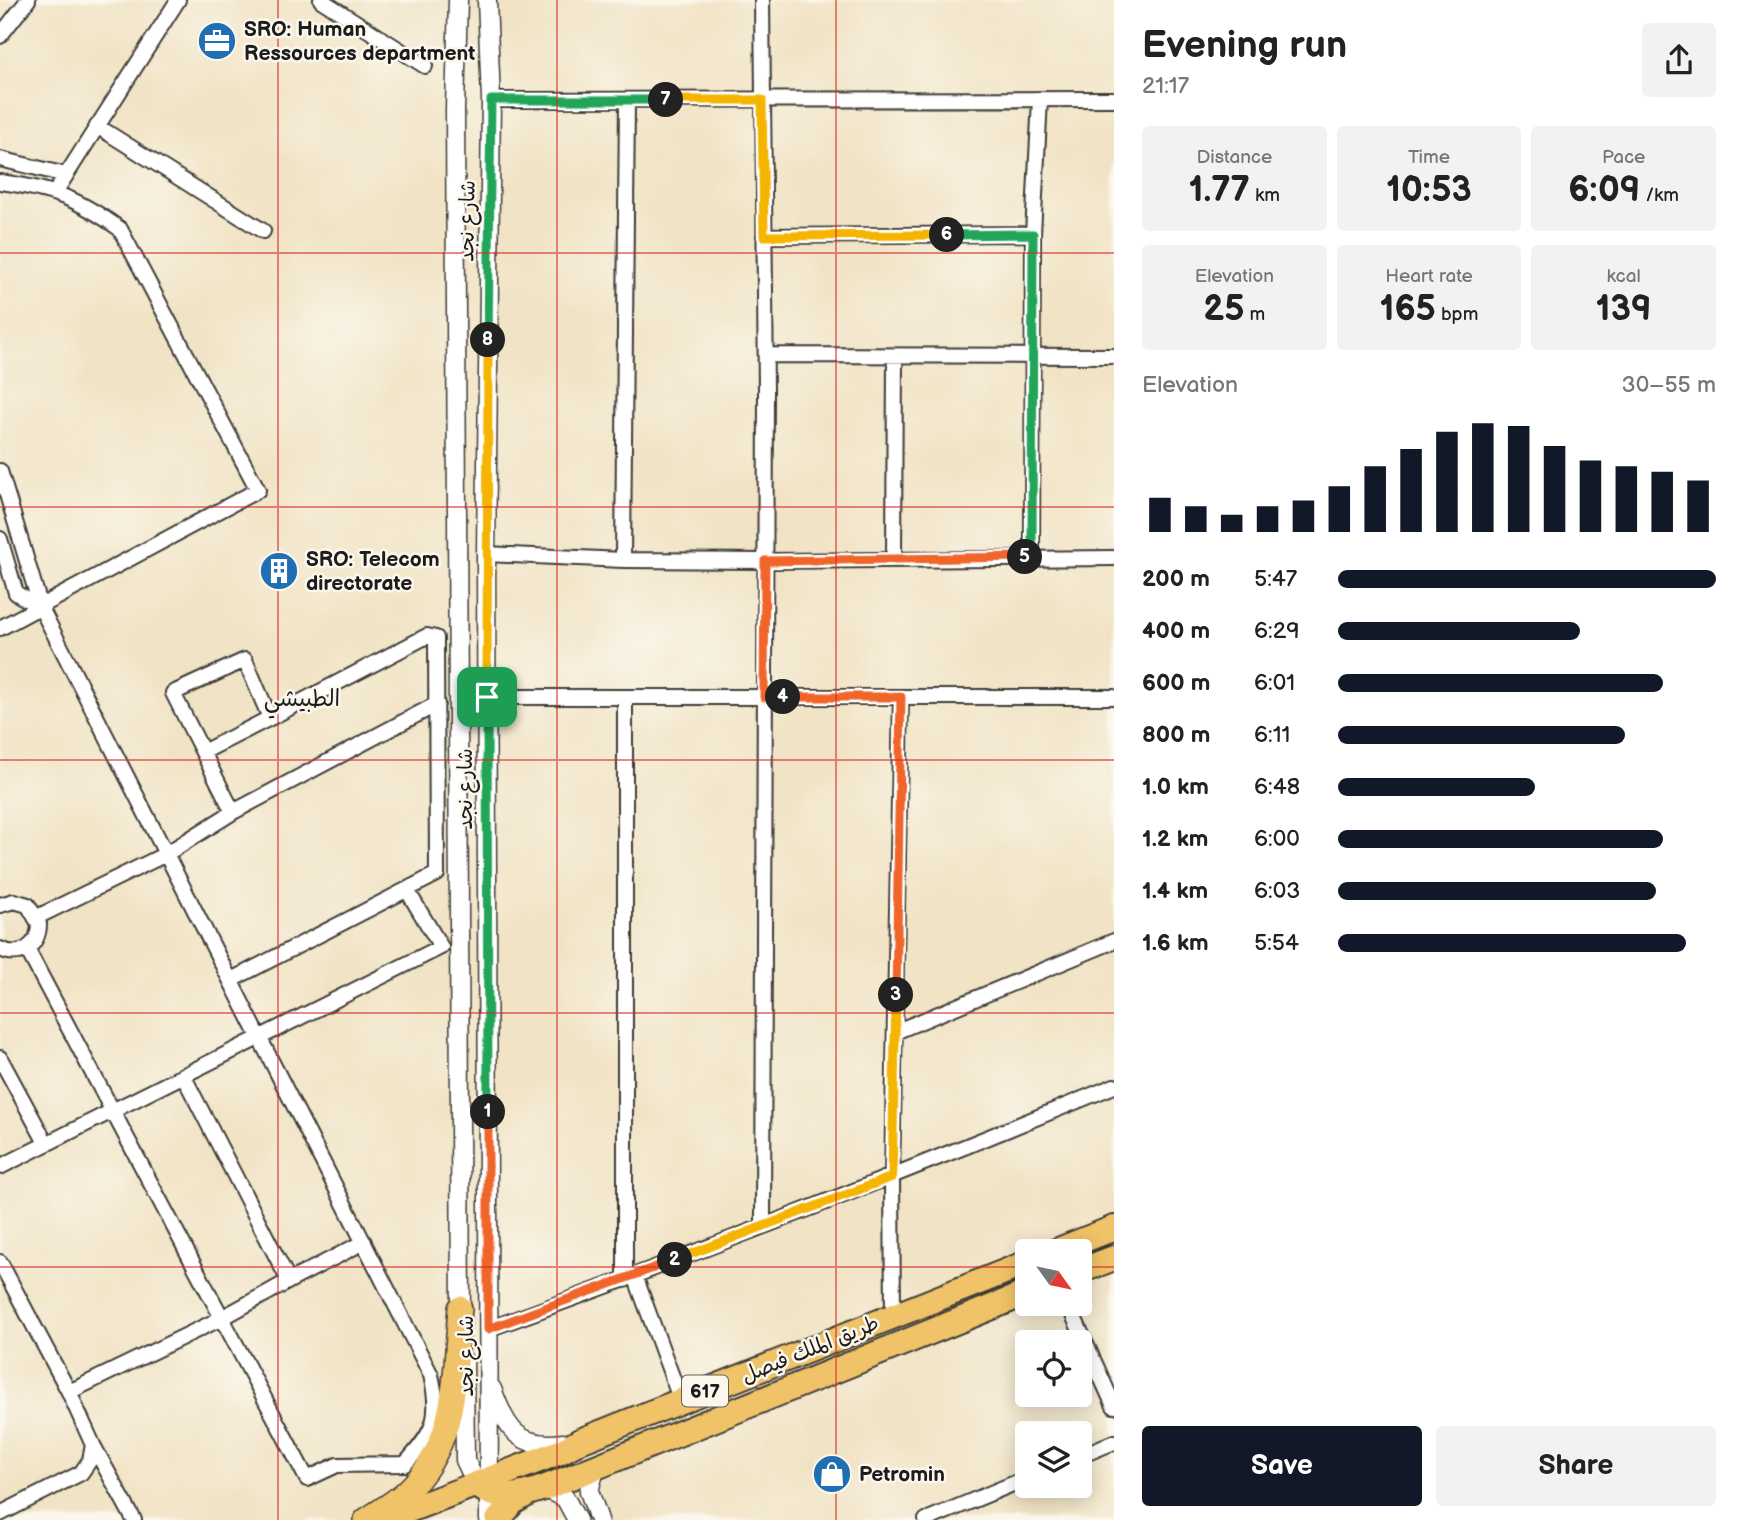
<!DOCTYPE html>
<meta charset="utf-8">
<style>
body{margin:0;font-family:"Balsamiq Sans","Playpen Sans Arabic",sans-serif;background:#f2f2f2;color:#222;height:100vh;display:flex;flex-direction:column;font-size:26px;white-space:nowrap}
*{box-sizing:border-box;margin:0}
p{font-size:23px;color:#767676}
.icon{flex:none;width:38px;height:38px;fill:none;stroke:currentColor;stroke-width:2;stroke-linecap:round;stroke-linejoin:round}
.map{position:relative;flex:1;overflow:hidden}
.panel{display:flex;flex-direction:column;background:#fff;width:630px}
.panel>*{flex:none}
.needle{width:46px;rotate:123deg}
.fabs{position:absolute;left:1015px;top:1239px;display:grid;gap:14px}
.fabs a{display:grid;place-items:center;width:77px;height:77px;border-radius:7px;background:#fff;box-shadow:0 4px 18px #0003;font-size:35px}
.pin{position:absolute;display:grid;place-items:center;width:60px;height:60px;color:#fff;margin:-30px;border-radius:14px;box-shadow:0 4px 10px #0006}
.km{position:absolute;width:35px;height:35px;margin:-18px;border-radius:50%;background:#222;color:#fff;font-size:19px;line-height:35px;text-align:center}
.round{display:grid;place-items:center;flex:none;width:74px;height:74px;border-radius:7px;background:#f2f2f2}
.head{display:flex;align-items:center;justify-content:space-between;height:119px;padding:0 28px}
h1{font-size:38px;font-weight:800;line-height:52px}
.metrics{display:grid;grid-template-columns:repeat(3,1fr);gap:10px;height:119px;padding:7px 28px}
.metrics div{display:grid;align-content:center;border-radius:7px;background:#f2f2f2;text-align:center}
.metrics b{font-size:35px;font-weight:800}
.metrics small{font-size:19px;font-weight:400}
.metrics p{font-size:19px}
.chart{height:196px;padding:14px 28px}
.chart p{display:flex;justify-content:space-between}
.chart svg{width:100%;height:126px;margin-top:7px;stroke:#111827;stroke-width:6}
.action{display:flex;gap:14px;margin-top:auto;padding:14px 28px}
.action a{flex:1;height:80px;border-radius:7px;background:#111827;color:#fff;font-size:28px;font-weight:800;line-height:80px;text-align:center}
.action a+a{background:#f2f2f2;color:#222}
ul{padding:0 28px;list-style:none;font-size:23px}
li{display:grid;grid-template-columns:112px 84px 1fr;align-items:center;height:52px}
li i{height:18px;border-radius:9px;background:#111827}
main{display:flex;flex:1;min-height:0}
.map>svg:first-child{display:block}
.lines{fill:none;stroke-linecap:round;stroke-linejoin:round}
.minor-casing{stroke:#3c3a35;stroke-width:18}
.tertiary-casing{stroke:#3c3a35;stroke-width:21}
.primary-casing{stroke:#3c3a35;stroke-width:26}
.trunk-casing{stroke:#3c3a35;stroke-width:28}
.minor{stroke:#fff;stroke-width:14}
.tertiary{stroke:#fff;stroke-width:18}
.primary{stroke:#f0c369;stroke-width:23}
.trunk{stroke:#f0c369;stroke-width:24}
.split-1-casing{stroke:#fff;stroke-width:14}
.split-2-casing{stroke:#fff;stroke-width:14}
.split-3-casing{stroke:#fff;stroke-width:14}
.split-4-casing{stroke:#fff;stroke-width:14}
.split-5-casing{stroke:#fff;stroke-width:14}
.split-6-casing{stroke:#fff;stroke-width:14}
.split-7-casing{stroke:#fff;stroke-width:14}
.split-8-casing{stroke:#fff;stroke-width:14}
.split-9-casing{stroke:#fff;stroke-width:14}
.split-1{stroke:#22a559;stroke-width:9}
.split-2{stroke:#f0652b;stroke-width:9}
.split-3{stroke:#f5b400;stroke-width:9}
.split-4{stroke:#f0652b;stroke-width:9}
.split-5{stroke:#f0652b;stroke-width:9}
.split-6{stroke:#22a559;stroke-width:9}
.split-7{stroke:#f5b400;stroke-width:9}
.split-8{stroke:#22a559;stroke-width:9}
.split-9{stroke:#f5b400;stroke-width:9}
.grid{fill:none;stroke:#d62828;stroke-width:2;stroke-opacity:0.55}
.labels{text-anchor:middle;stroke-width:5;stroke-linejoin:round;paint-order:stroke}
.shield{fill:#fbf7ec;stroke:#5f5e5a;stroke-width:2}
.shield-label{font-size:19px;font-weight:bold;fill:#1c1c1c}
.poi-label{font-size:21px;font-weight:bold;fill:#1c1c1c;stroke:#fbf7ec;text-anchor:start}
.street-label{font-size:21px;fill:#1c1c1c;stroke:#fbf7ec}
.neighbourhood-label{font-size:23px;fill:#1c1c1c;stroke:#fbf7ec}
</style>
<main>
<div class="map">
<svg width="1114" height="1520" viewBox="0 0 1114 1520">
<rect width="100%" height="100%" fill="#fbf7ec"/>
<filter id="ink" filterUnits="userSpaceOnUse"><feTurbulence type="fractalNoise" baseFrequency=".0143" numOctaves="2"/><feDisplacementMap in="SourceGraphic" scale="14" xChannelSelector="R" yChannelSelector="G"/><feConvolveMatrix kernelMatrix="1 2 1 2 8 2 1 2 1" color-interpolation-filters="sRGB"/></filter>
<filter id="wash" filterUnits="userSpaceOnUse"><feTurbulence type="fractalNoise" baseFrequency=".00686" numOctaves="4" result="noise"/><feDisplacementMap in="SourceGraphic" scale="28" xChannelSelector="R" yChannelSelector="G"/><feGaussianBlur stdDeviation="1.57" result="paint"/><feColorMatrix in="noise" values="0 0 0 0 0 0 0 0 0 0 0 0 0 0 0 0 0 1.4 0 .05"/><feComposite in="paint" operator="in"/></filter>
<g filter="url(#wash)">
<rect width="100%" height="100%" fill="#f1e3c5"/>
</g>
<g filter="url(#ink)">
<g class="lines">
<g class="minor-casing">
<path id="minor" d="M321 0 425 66
M762 0 766 390 763 1224
M0 36 28 0
M491 100 1114 99
M97 126 263 231
M0 159 66 175
M0 182C52 189 77 198 120 229L258 490 0 628
M56 191 178 0
M764 236 1033 234
M766 355 1114 356
M0 471 41 608 431 1375C441 1418 435 1431 405 1464L337 1465 307 1479 27 949
M0 539 16 593 41 608
M486 554 623 560 765 561 1114 558
M1032 557 1033 234 1040 99
M894 559 895 356
M623 560 627 100
M458 701 487 697H1114
M205 751 270 718
M0 905 14 901 28 905 39 924C39 945 21 959 0 949
M37 917 166 854 233 812
M231 980 437 874 436 638 427 636 270 718 245 660 173 693 233 812 437 704
M895 1032 1114 941
M0 1058 46 1143
M183 1075 289 1281 364 1242
M0 1167 441 947 407 890
M0 1262 69 1392 93 1445 90 1460 81 1473 0 1514
M635 1276 681 1401
M625 1280V698
M1068 1304 1114 1406
M893 1316 892 1177 901 697
M488 1329C699 1254 907 1171 1114 1086
M69 1392 220 1319 289 1281
M93 1445 134 1520
M1080 1456 1114 1442
M926 1520 1027 1478"/>
</g>
<g class="tertiary-casing">
<path id="tertiary" d="M458 0 455 109 461 1319
M487 0 491 100 486 554 489 1520
M464 1361 465 1460 477 1485
M492 1389C507 1429 517 1449 563 1443
M596 1466 589 1491 599 1520
M544 1488 565 1498 577 1520"/>
</g>
<g class="primary-casing">
<path id="primary" d="M366 1520C379 1511 394 1503 406 1492 459 1444 454 1374 460 1308"/>
</g>
<g class="trunk-casing">
<path id="trunk" d="M1056 1251 1114 1228
M1080 1271 1114 1258
M477 1485C498 1502 520 1496 544 1488L1027 1293
M383 1520 560 1452 580 1441 1027 1263
M498 1520 513 1502 527 1494"/>
</g>
<use href="#minor" class="minor"/>
<use href="#tertiary" class="tertiary"/>
<use href="#primary" class="primary"/>
<use href="#trunk" class="trunk"/>
</g>
</g>
<g class="lines" filter="url(#ink)">
<g class="split-1-casing">
<path id="split-1" d="M487 697 488 1112"/>
</g>
<g class="split-2-casing">
<path id="split-2" d="M488 1112V1329L675 1260"/>
</g>
<g class="split-3-casing">
<path id="split-3" d="M675 1260 892 1177 896 995"/>
</g>
<g class="split-4-casing">
<path id="split-4" d="M783 697H901L896 995"/>
</g>
<g class="split-5-casing">
<path id="split-5" d="M783 697H764L765 561 1025 557"/>
</g>
<g class="split-6-casing">
<path id="split-6" d="M947 235 1033 234 1032 557H1025"/>
</g>
<g class="split-7-casing">
<path id="split-7" d="M666 100H762L764 236 947 235"/>
</g>
<g class="split-8-casing">
<path id="split-8" d="M488 340 491 100H666"/>
</g>
<g class="split-9-casing">
<path id="split-9" d="M487 697 488 340"/>
</g>
<use href="#split-1" class="split-1"/>
<use href="#split-2" class="split-2"/>
<use href="#split-3" class="split-3"/>
<use href="#split-4" class="split-4"/>
<use href="#split-5" class="split-5"/>
<use href="#split-6" class="split-6"/>
<use href="#split-7" class="split-7"/>
<use href="#split-8" class="split-8"/>
<use href="#split-9" class="split-9"/>
</g>
<path class="grid" d="M278 0V1520M557 0V1520M836 0V1520M0 253H1114M0 507H1114M0 760H1114M0 1013H1114M0 1267H1027M1080 1267H1114"/>
<defs>
<g id="office-disc" transform="scale(2.0125)"><circle r="9.5" fill="#1f6fb2" stroke="#fbf7ec"/><path d="M-6-3h4V-5.5h4V-3h4V5H-6ZM-1-4.5V-3h2v-1.5ZM-6 0V1H6V0Z" fill="#fff"/></g>
<g id="building-disc" transform="scale(2.0125)"><circle r="9.5" fill="#1f6fb2" stroke="#fbf7ec"/><path d="M-4-6H4V6H1V3H-1V6H-4ZM-2.5-4.3h1.7v1.8h-1.7ZM.8-4.3h1.7v1.8H.8ZM-2.5-1h1.7V.8h-1.7ZM.8-1h1.7V.8H.8Z" fill="#fff"/></g>
<g id="shop-disc" transform="scale(2.0125)"><circle r="9.5" fill="#1f6fb2" stroke="#fbf7ec"/><path d="M-5-2.5h2.3a2.7 3.5 0 0 1 5.4 0H5L5.5 6h-11ZM-1.5-2.5h3a1.5 2.3 0 0 0-3 0Z" fill="#fff"/></g>
</defs>
<g fill-rule="evenodd">
<use href="#office-disc" x="217" y="41"/>
<use href="#building-disc" x="279" y="571"/>
<use href="#shop-disc" x="832" y="1474"/>
</g>
<g class="labels">
<rect class="shield" x="682" y="1375.5" width="46" height="31" rx="5"/>
<g class="shield-label">
<text x="705" y="1398">617</text>
</g>
<g class="poi-label">
<text x="244" y="36">SRO: Human<tspan x="244" dy="24">Ressources department</tspan></text>
<text x="306" y="566">SRO: Telecom<tspan x="306" dy="24">directorate</tspan></text>
<text x="859" y="1481">Petromin</text>
</g>
<g class="street-label">
<text transform="translate(467 221) rotate(-89)" y="7">شارع نجد</text>
<text transform="translate(465 789) rotate(-90)" y="7">شارع نجد</text>
<text transform="translate(810 1349) rotate(-22)" y="7">طريق الملك فيصل</text>
<text transform="translate(466 1356) rotate(-90)" y="7">شارع نجد</text>
</g>
<g class="neighbourhood-label">
<text x="302" y="706">الطبيشي</text>
</g>
</g>
</svg>
<div class="fabs">
<a><svg class="needle" viewBox="-14 -14 28 28"><path d="M0-13l5 13h-10z" fill="#e53935"/><path d="M0 13l5-13h-10z" fill="#767676"/></svg></a>
<a><svg class="icon" aria-label="locate" viewBox="0 0 24 24"><circle cx="12" cy="12" r="6"/><path d="M12 2v4M12 18v4M2 12h4M18 12h4"/></svg></a>
<a><svg class="icon" aria-label="layers" viewBox="0 0 24 24"><path d="M12 4l9 5-9 5-9-5zM3 14l9 5 9-5"/></svg></a>
</div>
<div class="pin" style="left:487px;top:697px;background:#1e9e55"><svg class="icon" aria-label="arrive" viewBox="0 0 24 24"><path d="M6 21V4h12l-3 4 3 4H6"/></svg></div>
<b class="km" style="left:488px;top:1112px">1</b>
<b class="km" style="left:675px;top:1260px">2</b>
<b class="km" style="left:896px;top:995px">3</b>
<b class="km" style="left:783px;top:697px">4</b>
<b class="km" style="left:1025px;top:557px">5</b>
<b class="km" style="left:947px;top:235px">6</b>
<b class="km" style="left:666px;top:100px">7</b>
<b class="km" style="left:488px;top:340px">8</b>
</div>
<section class="panel">
<div class="head"><div><h1>Evening run</h1><p>21:17</p></div><a class="round"><svg class="icon" aria-label="share" viewBox="0 0 24 24"><path d="M12 15V3M7 8l5-5 5 5M5 13v7h14v-7"/></svg></a></div>
<div class="metrics">
<div><p>Distance</p><b>1.77<small> km</small></b></div>
<div><p>Time</p><b>10:53</b></div>
<div><p>Pace</p><b>6:09<small> /km</small></b></div>
</div>
<div class="metrics">
<div><p>Elevation</p><b>25<small> m</small></b></div>
<div><p>Heart rate</p><b>165<small> bpm</small></b></div>
<div><p>kcal</p><b>139</b></div>
</div>
<div class="chart"><p><span>Elevation</span>30–55 m</p>
<svg viewBox="0 0 160 44" preserveAspectRatio="none"><path d="M5 44V32M15 44V35M25 44V38M35 44V35M45 44V33M55 44V28M65 44V21M75 44V15M85 44V9M95 44V6M105 44V7M115 44V14M125 44V19M135 44V21M145 44V23M155 44V26"/></svg>
</div>
<ul>
<li><b>200 m</b>5:47<i style="width:100%"></i></li>
<li><b>400 m</b>6:29<i style="width:64%"></i></li>
<li><b>600 m</b>6:01<i style="width:86%"></i></li>
<li><b>800 m</b>6:11<i style="width:76%"></i></li>
<li><b>1.0 km</b>6:48<i style="width:52%"></i></li>
<li><b>1.2 km</b>6:00<i style="width:86%"></i></li>
<li><b>1.4 km</b>6:03<i style="width:84%"></i></li>
<li><b>1.6 km</b>5:54<i style="width:92%"></i></li>
</ul>
<div class="action"><a>Save</a><a>Share</a></div>
</section>
</main>
